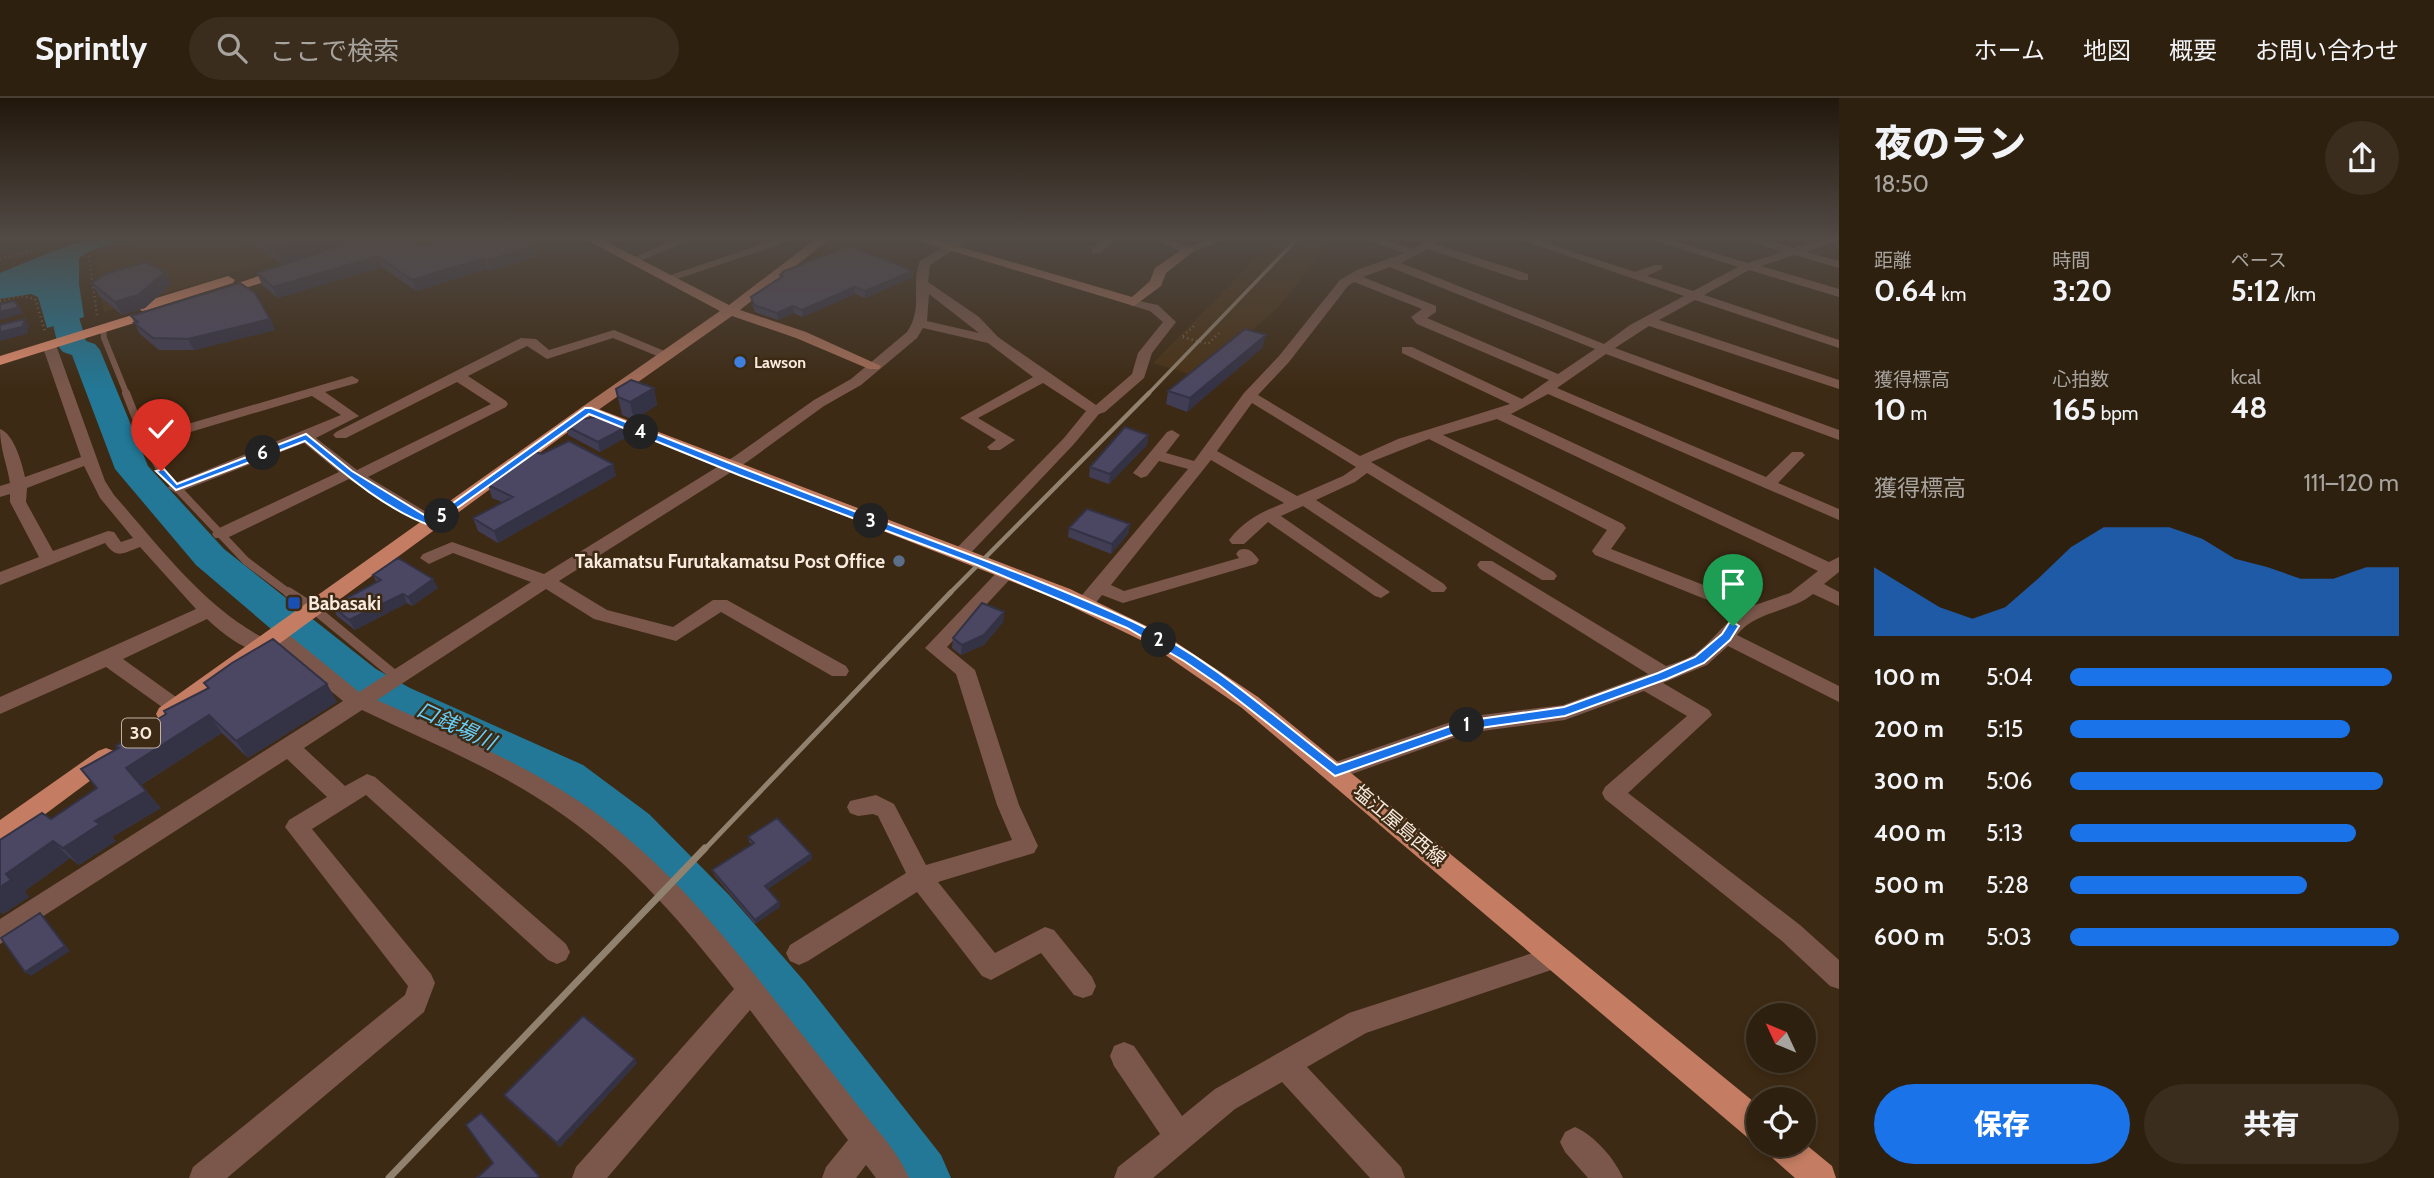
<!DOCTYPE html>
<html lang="ja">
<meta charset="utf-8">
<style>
body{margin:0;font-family:Cabin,"Noto Sans JP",sans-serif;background:#3a2d1d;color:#f1f3f6;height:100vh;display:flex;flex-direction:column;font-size:26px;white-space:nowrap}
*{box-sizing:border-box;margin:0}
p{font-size:23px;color:#a7a39e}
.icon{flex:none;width:38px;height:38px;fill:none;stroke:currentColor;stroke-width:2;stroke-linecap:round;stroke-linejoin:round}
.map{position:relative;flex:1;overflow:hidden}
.panel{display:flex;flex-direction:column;background:#2e200f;width:595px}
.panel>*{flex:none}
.needle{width:46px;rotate:314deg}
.tools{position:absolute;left:1746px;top:905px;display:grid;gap:14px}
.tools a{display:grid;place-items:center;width:70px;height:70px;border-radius:50%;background:#2e200f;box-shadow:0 4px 10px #0003,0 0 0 2px #493e2f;font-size:35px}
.pin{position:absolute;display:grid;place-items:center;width:60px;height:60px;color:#fff;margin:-72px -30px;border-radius:50% 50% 50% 0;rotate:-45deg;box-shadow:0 0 7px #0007}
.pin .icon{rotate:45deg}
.km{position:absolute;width:35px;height:35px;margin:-18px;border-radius:50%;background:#222;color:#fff;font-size:19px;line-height:35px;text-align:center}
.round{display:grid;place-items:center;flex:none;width:74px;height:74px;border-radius:37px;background:#3a2d1d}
.overview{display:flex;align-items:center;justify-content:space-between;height:119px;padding:0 35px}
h1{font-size:38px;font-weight:800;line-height:52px}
.figures{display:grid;grid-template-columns:repeat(3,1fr);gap:10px;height:119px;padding:7px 35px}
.figures div{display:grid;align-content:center}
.figures b{font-size:30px;font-weight:800}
.figures small{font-size:19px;font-weight:400}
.figures p{font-size:19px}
.chart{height:196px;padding:14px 35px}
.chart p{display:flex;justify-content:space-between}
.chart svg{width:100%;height:126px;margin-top:7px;fill:#1a73e8;opacity:.7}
.primary-button{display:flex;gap:14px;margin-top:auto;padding:14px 35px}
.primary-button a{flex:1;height:80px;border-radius:42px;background:#1a73e8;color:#fff;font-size:28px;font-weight:800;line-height:80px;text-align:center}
.primary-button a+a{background:#3a2d1d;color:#f1f3f6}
ul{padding:0 35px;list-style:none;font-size:23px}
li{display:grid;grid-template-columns:112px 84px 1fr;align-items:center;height:52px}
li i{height:18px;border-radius:9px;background:#1a73e8}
header{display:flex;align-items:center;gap:42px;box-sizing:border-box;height:98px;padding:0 35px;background:#2e200f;border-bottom:2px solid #493e2f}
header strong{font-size:33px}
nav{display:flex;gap:38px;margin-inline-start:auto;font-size:24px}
.search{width:490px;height:63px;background:#3a2d1d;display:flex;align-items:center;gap:18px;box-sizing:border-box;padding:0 24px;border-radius:38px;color:#a7a39e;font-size:26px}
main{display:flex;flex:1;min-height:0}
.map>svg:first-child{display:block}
.built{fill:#493115}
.water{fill:#227896}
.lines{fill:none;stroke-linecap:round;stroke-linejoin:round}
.river{fill:#227896;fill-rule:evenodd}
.path{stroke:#766552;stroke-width:2.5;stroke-dasharray:1 3.5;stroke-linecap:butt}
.lane-far2{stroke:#7a574a;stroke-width:6}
.lane-far1{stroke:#7a574a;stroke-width:8}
.lane{stroke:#7a574a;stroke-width:10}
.street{fill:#7a574a;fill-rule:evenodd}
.secondary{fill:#a46d58;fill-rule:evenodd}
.primary{fill:#c47d62;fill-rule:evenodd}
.highway{fill:#e18c6c;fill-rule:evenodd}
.rail-far3{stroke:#91816f;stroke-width:3.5}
.rail-far2{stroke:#91816f;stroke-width:4.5}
.rail-far1{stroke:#91816f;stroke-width:5}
.rail{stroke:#91816f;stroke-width:7}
.wall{fill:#403d54}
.shaded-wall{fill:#343245}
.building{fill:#4b4762;stroke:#343245;stroke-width:2}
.route{fill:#1a73e8;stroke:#fff;stroke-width:2}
.shop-dot{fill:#3f7fe0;stroke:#3d2a14;stroke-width:2.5}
.service-dot{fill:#5c6f8a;stroke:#3d2a14;stroke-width:2.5}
.transit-dot{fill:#1a4fb4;stroke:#3d2a14;stroke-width:2.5}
.labels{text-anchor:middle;stroke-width:5;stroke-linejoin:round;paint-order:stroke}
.far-poi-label{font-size:16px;font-weight:bold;fill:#f8ebde;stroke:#3d2a14;text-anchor:start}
.shield{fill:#3d2a14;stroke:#c0b1a1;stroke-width:2}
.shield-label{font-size:18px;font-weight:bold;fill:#f8ebde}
.poi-label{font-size:19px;font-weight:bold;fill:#f8ebde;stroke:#3d2a14;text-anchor:end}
.street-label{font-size:19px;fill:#f8ebde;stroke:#3d2a14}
.water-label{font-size:21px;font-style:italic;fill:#64d0fa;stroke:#3d2a14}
</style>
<header>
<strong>Sprintly</strong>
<div class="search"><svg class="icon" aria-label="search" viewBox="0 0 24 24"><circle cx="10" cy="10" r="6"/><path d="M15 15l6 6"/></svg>ここで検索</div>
<nav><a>ホーム</a><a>地図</a><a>概要</a><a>お問い合わせ</a></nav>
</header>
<main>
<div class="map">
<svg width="1839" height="1080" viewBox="0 0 1839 1080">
<rect width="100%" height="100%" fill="#3d2a14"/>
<path class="built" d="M146 140H346L104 214 95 159 107 151Z
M1276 140H1333L1280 208 1199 279 1153 265Z"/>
<path class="water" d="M94 140H132L90 153 79 160V186L84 219 47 230 38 199 31 196 0 201V175L53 153Z"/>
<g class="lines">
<path class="river" d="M38 175 67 186 71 192 86 243 95 246 100 252 148 368 224 451 376 571 410 590 583 667 649 716 729 797 805 884 941 1057 951 1080H878L763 922 691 831 613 746 549 693 378 612 344 593 196 467 115 371 72 257 63 254 58 248 46 196 29 189 25 183 29 177Z"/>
<path class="path" d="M0 161 75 140
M0 203 21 198 35 201 45 233
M97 217 89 159 98 153 139 140
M1183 238 1196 226
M1183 239 1208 246 1221 233"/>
<path class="lane-far2" d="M668 181 789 140
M103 230 104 240 127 297"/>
<path class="lane-far1" d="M126 295 145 343 161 373 246 463 290 496"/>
<path class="lane" d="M288 494 313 510 398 580"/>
<path class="street" d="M678 140H694L636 165 626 163Z
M958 140H972L930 167 928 184 979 219 998 239 1096 307 1132 276 1138 255 1163 224 1150 213 1130 207V201L1158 207 1176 224 1152 255 1144 280 1105 314 1099 316 1074 346 965 461 959 462 950 457 1064 340 1086 313 1043 285 978 320 1015 342 1000 352H990L987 349 996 342 960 320 1033 279 988 245 923 230 917 240 861 287 824 308 747 364 559 483 607 512 673 529 713 502H727L846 568 849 573 846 578H832L721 514 676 543 594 521 546 491 377 602C446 633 517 662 580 704 674 767 742 861 812 949 833 975 853 1002 874 1028 887 1043 901 1061 909 1080H876L866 1067 856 1080H822L826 1069 848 1042 750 912 607 1080H572L576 1069 734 891C684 827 632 766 566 719 504 674 431 645 362 612L304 650 345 688 367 676 375 679 566 846 570 854 566 862 557 866 548 862 366 697 312 731 431 876 435 885 424 914 227 1080H189L193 1069 405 897 408 888 285 729 289 722 327 699 287 661 0 846V821L343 603 269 542 266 537 269 532H283L359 594 531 484 453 455 429 466 420 460 423 456 452 444 544 476 735 358 814 302 851 281 907 234C924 209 910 187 920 163ZM929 196 979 235 927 223Z
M1105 140H1118L1100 155H1092V151Z
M1150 140H1166L1188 149 1212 140H1229L1188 156Z
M1361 140H1379L1412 151 1429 140H1443L1436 146 1528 176V182H1520L1428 151 1401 165 1604 246 1630 227 1684 198 1515 140H1532L1635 174 1654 167H1662V171L1647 178 1693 193 1738 169 1646 140H1664L1748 165 1782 154 1742 140H1760L1794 150 1824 140H1839V143L1806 154 1839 163V170L1794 157 1761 168 1839 191V199L1749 172 1704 197 1839 242V250L1695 202 1659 222 1839 282V291L1649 228 1615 250 1839 332V342L1606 256 1557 290 1766 379 1792 354H1802L1805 357 1802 360 1778 385 1839 411V422L1548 296 1511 316 1829 464 1839 459V474L1824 486 1839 494V508L1813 496C1791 514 1755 513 1737 537L1839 588V604L1728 548 1707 567 1663 585 1709 612 1712 617 1628 695 1800 827 1839 862V891L1830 888 1782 843 1605 701 1602 695 1605 689 1687 618 1644 593 1565 622 1467 635 1335 682 1327 679 1324 673 1327 667 1465 619 1563 607 1648 576 1480 471 1477 467 1480 463H1492L1666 568C1675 565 1685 562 1693 557 1711 546 1722 526 1740 515L1595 457 1592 453 1607 432 1429 341 1371 364 1554 474 1557 478 1554 482H1542L1367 375 1355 384 1316 402 1444 486 1447 490 1444 494H1432L1303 408 1281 418 1390 494 1381 500 1375 498 1268 424 1244 446H1232L1229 442C1244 422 1262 414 1284 405L1211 362 1111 487 1124 493 1239 460 1236 456 1239 452C1249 449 1253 454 1259 462L1256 466 1123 505 1102 497 1091 511H1077L1075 507 1077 503 1188 371 1159 363 1147 378 1141 380 1133 375 1167 334 1172 332 1180 337 1166 355 1194 363 1244 295 1279 258 1340 182 1357 172 1404 155ZM1390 169 1595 251 1558 276 1427 220 1436 214V208L1363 179ZM1354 184 1422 211 1411 219 1417 226 1549 282 1522 301 1412 249H1402V255L1510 306 1398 341 1360 358 1258 297 1289 264 1348 188ZM1252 305 1356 369 1343 378 1297 398 1217 353ZM1497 321 1818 473 1790 495 1755 507 1611 451 1626 430 1623 426 1443 337Z
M614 232 674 257 667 261 662 260 613 240 547 261 527 248 468 278 506 303 508 306 506 309 368 379 438 421 440 425 438 429 432 430 392 410 349 381 227 440H215L212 436 215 432 339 374 304 345 182 393 176 395 168 390 170 387 341 317 312 298 150 346 145 348 137 343 140 340 352 278 359 282 357 285 325 294 359 318 316 340 357 372 491 306 457 284 346 340H336L333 337 336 334 521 240 536 241 549 252Z
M49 243 56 247 105 383 114 397C161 450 204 510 269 543L272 548 269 553C249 558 221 534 207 521L123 561 183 604 186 609 183 614 176 617 169 614 106 569 0 616V599L196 511 140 449C123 455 117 462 105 445L0 487V474L39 459 10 404V396L0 399V388L10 385C7 366 0 351 0 331 14 336 22 365 25 379L81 359 42 247ZM84 368 100 400 133 440 121 444 114 434 108 433 53 453 26 404 27 390Z
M1006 469 1012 471 1015 475 1012 479 947 549 975 572 1019 707 1038 748 1034 755 938 784 995 855 1045 829 1054 832 1092 879 1096 888 1092 897 1083 900 1074 897 1041 855 991 882 982 878 917 794 808 863 799 867 790 863 786 855 790 847 906 775 878 718 873 716 858 718 850 715 847 709 850 703 876 697 894 706 926 767 1012 742 997 707 956 576 925 550 1000 471Z
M1557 847 1566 851 1570 859 1566 867 1366 935 1307 969 1401 1069 1405 1080H1370L1282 984 1235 1011 1153 1080H1114L1118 1069 1160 1036 1114 968 1110 958 1114 948 1124 944 1134 948 1182 1018 1215 991 1349 915Z
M1575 1029C1594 1037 1615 1061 1623 1080H1588L1565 1054 1560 1044 1565 1034Z"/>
<path class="secondary" d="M583 140H599L729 207 817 140H831L740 212 806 234 881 268 879 271H869L796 240 732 218 594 315H582L580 312 582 309 720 213Z
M909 140H930L1132 199 1150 183 1155 170 1184 150H1192L1194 153 1166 175 1161 188 1134 208Z"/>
<path class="primary" d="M588 307 1070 491 1165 537 1258 599 1759 1008V1045L1748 1040 1242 610 1151 547 1056 501 590 318 175 622 167 624 159 622 156 616 159 610 582 309Z
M106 650 114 653 118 659 114 665 9 743 0 746V722L98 653Z
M1804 1045 1832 1068 1836 1080H1795L1769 1057 1764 1046Z"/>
<path class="highway" d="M285 169 290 170V176L216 199 209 195Z
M228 178 235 182 233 185 147 212 142 213 135 209 137 206Z
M158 209 163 210V216L0 267V258Z"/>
<path class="rail-far3" d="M1147 297 1298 140"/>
<path class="rail-far2" d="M949 496 1149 295"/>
<path class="rail-far1" d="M704 752 951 494"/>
<path class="rail" d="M389 1080 705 750"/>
</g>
<path class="wall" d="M241 140H407L420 149 535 148 537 158 490 173 487 171 416 193 382 169 278 200 262 187 257 175 362 141 283 166Z
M913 173V179L865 200 855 196 802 219 794 215 778 222 755 214 752 206 751 199 780 180V177Z
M165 174 171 186 145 210 122 217 99 198 92 185Z
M131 218 270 221 275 232 194 252H159L140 236Z
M1262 250 1187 314 1166 306 1168 293Z
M654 290 657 307 634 322 622 317 616 291Z
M566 328H628L630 337 600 354 568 337Z
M1148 337 1147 347 1109 386 1089 379 1090 369Z
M542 356 613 366 616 378 498 445 478 433 473 420 502 404 492 400 488 387Z
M1130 426 1128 436 1111 456 1068 439 1069 430Z
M373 477 438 490 412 508 407 505 355 532 337 518 332 508 376 484Z
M1004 514 1003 524 984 547 961 557 952 550 953 540Z
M204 585 327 586 337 604 248 660 222 635 141 687 161 710 112 739 116 743 79 767 70 760 25 793 29 799 3 816 0 814V742L51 721 97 690 118 651 116 648 207 590Z
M748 739 811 756 812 761 768 791 779 804 780 809 755 826 714 777 712 772 752 746 749 744Z
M637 965 560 1049 507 1001 504 997Z"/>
<path class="shaded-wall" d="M310 140H365L283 166 277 151Z
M535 148 537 158 490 173 487 162Z
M378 158 382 169 278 200 273 189Z
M484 160 487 171 416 193 412 182Z
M913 173V179L865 200V193Z
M165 174 171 186 145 210 122 217 115 204Z
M854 189 855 196 802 219V212Z
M793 208 794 215 778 222 777 215Z
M19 209 24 215 0 222V214Z
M25 221 29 228 27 236 0 243V234Z
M270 221 275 232 194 252 188 241Z
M1266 237 1262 250 1187 314 1190 300Z
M654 290 657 307 634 322 630 304Z
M628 328 630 337 600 354 598 344Z
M1148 337 1147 347 1109 386 1110 376Z
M613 366 616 378 498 445 494 433Z
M1130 426 1128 436 1111 456 1112 446Z
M433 481 438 490 412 508 408 499Z
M403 496 407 505 355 532 349 522Z
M1004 514 1003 524 984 547 961 557 962 547Z
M327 586 337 604 248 660 236 643Z
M209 617 222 635 140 687 126 670Z
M146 693 161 710 112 739 116 743 79 767 63 750 95 723Z
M53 743 70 760 25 793 29 799 3 816 0 814V789L6 776Z
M811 756 812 761 765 793V788Z
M779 804 780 809 755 826V822Z
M40 815 45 820 70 853 31 878 25 874Z
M635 961 637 965 560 1049 557 1045Z"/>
<path class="building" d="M259 140H310L277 151Z
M365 140H407L420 149 450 140H522L535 148 487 162 484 160 412 182 378 158 273 189 257 175Z
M850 148 913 173 865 193 854 189 802 212 793 208 777 215 754 207 751 199 783 178 780 177 784 173Z
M146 164 165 174 138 197 115 204 92 185 105 176Z
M240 185 255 195 270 221 188 241 153 240 134 225 138 224 131 218Z
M14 203 19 209 0 214V206Z
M25 221 22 229 0 234V227Z
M1245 231 1266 237 1190 300 1168 293Z
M631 282 654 290 630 304 618 299 616 291Z
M605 318 628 328 598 344 566 328 574 322Z
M1125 329 1148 337 1110 376 1090 369Z
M569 343 613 366 494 433 473 420 513 399 488 387 536 354 542 356Z
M1087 411 1130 426 1112 446 1069 430Z
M398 460 433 481 408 499 403 496 349 522 332 508 381 482 373 477Z
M982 505 1004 514 984 537 962 547 953 540Z
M273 541 327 586 236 643 209 617 126 670 146 693 95 723 100 726 63 750 53 743 6 776 11 782 0 789V742L42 715 51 721 97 690 81 671 119 650 116 648 166 616 164 613 209 590 204 585 232 565Z
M777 720 811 756 765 788 779 804 755 822 712 772 754 745 748 739Z
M40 815 65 848 25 874 1 840Z
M583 918 635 961 557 1045 504 997Z
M481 1015 539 1078 537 1080H477L493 1065 466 1027Z"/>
<linearGradient id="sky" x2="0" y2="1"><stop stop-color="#22170b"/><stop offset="0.48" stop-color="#514a45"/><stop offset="1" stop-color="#514a45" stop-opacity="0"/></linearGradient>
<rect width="1839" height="292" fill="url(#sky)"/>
<path class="route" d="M585 310H591C688 349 785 387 883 424 967 456 1053 486 1134 524 1209 559 1272 617 1337 667L1465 623 1564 609 1658 575 1695 559 1722 536 1729 525 1733 524 1739 528 1730 542 1704 565 1667 581 1565 618 1466 632 1335 678 1219 587 1184 563 1127 530 977 467 739 377 589 316 432 428C387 413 341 373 305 343L176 392 156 373 164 371 177 386 306 336 352 373 431 421Z"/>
<circle class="shop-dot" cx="740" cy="264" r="7"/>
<circle class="service-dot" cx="899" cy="463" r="7"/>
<rect class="transit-dot" x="287" y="498" width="14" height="14" rx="3.5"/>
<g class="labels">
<g class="far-poi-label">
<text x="754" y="270">Lawson</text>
</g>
<rect class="shield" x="122" y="620.5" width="38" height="29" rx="5"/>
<g class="shield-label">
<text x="141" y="641">30</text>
</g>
<g class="poi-label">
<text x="885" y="470">Takamatsu Furutakamatsu Post Office</text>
<text x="308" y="512" text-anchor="start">Babasaki</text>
</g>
<g class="street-label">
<text transform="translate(1400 727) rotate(40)" y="7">塩江屋島西線</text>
</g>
<g class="water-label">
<text transform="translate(456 628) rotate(25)" y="7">口銭場川</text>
</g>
</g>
</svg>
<div class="tools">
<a><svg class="needle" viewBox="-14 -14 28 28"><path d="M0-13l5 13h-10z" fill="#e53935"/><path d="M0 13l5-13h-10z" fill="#a7a39e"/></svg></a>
<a><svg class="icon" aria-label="locate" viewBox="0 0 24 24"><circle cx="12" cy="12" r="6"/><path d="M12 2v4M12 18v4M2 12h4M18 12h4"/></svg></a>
</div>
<div class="pin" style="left:1733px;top:528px;background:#1e9e55"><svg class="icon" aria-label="arrive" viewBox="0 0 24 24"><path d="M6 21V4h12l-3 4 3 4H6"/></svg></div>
<div class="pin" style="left:161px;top:373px;background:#d93025"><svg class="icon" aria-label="check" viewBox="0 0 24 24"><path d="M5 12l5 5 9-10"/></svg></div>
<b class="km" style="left:1467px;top:627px">1</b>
<b class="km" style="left:1159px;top:542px">2</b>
<b class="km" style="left:871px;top:423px">3</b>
<b class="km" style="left:641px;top:334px">4</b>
<b class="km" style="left:442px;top:418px">5</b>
<b class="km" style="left:263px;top:355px">6</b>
</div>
<section class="panel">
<div class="overview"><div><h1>夜のラン</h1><p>18:50</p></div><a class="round"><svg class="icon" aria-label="share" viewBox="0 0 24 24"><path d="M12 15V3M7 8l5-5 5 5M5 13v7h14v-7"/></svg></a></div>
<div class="figures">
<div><p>距離</p><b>0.64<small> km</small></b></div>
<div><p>時間</p><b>3:20</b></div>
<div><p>ペース</p><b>5:12<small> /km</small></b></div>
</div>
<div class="figures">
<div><p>獲得標高</p><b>10<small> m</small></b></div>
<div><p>心拍数</p><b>165<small> bpm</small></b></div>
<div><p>kcal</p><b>48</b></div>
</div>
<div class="chart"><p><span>獲得標高</span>111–120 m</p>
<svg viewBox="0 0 160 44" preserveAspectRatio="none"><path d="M0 44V20L10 27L20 34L30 38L40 34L50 24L60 13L70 6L80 6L90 6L100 10L110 17L120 20L130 24L140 24L150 20L160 20V44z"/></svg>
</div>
<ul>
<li><b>100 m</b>5:04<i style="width:98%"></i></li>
<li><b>200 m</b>5:15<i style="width:85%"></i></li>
<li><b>300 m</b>5:06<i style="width:95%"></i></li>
<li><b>400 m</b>5:13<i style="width:87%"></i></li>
<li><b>500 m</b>5:28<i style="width:72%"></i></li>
<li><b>600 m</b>5:03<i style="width:100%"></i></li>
</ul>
<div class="primary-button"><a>保存</a><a>共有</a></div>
</section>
</main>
